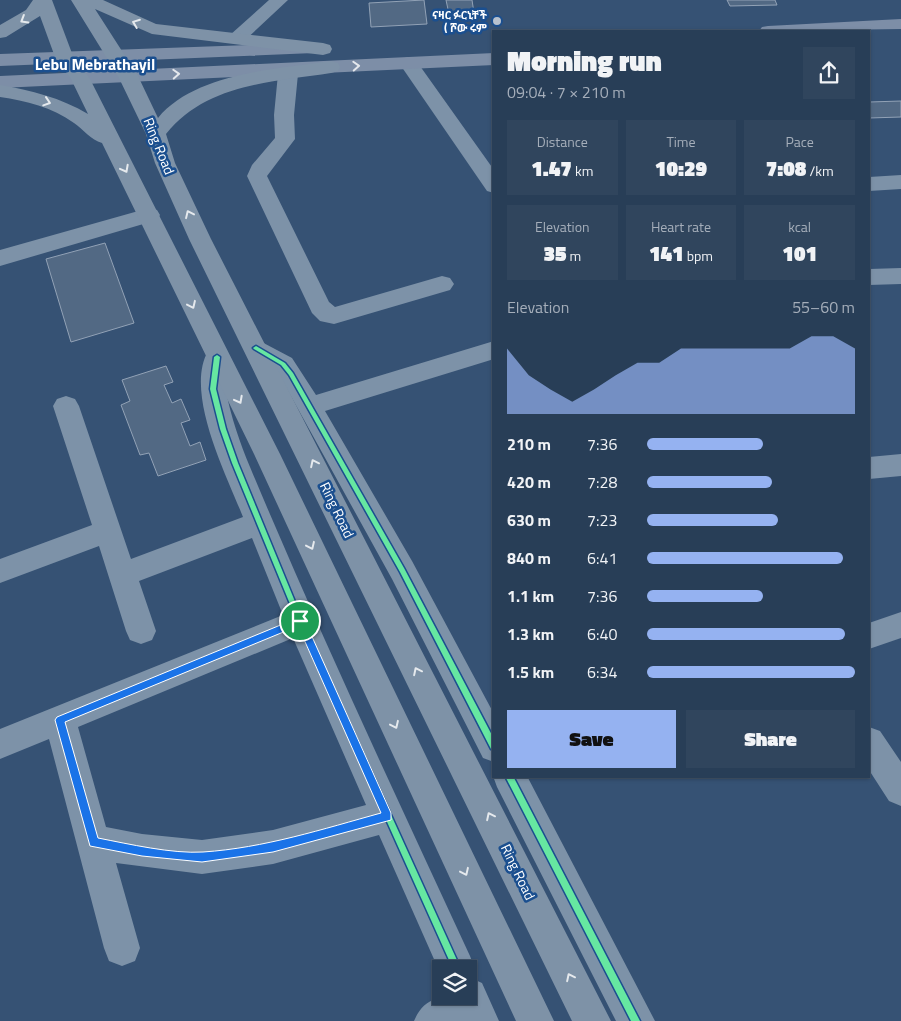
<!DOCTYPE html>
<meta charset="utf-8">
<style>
body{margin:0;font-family:"Titillium Web","Noto Sans Ethiopic",sans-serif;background:#30455d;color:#f1f3f6;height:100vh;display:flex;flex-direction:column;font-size:19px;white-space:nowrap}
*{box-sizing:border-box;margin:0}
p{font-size:16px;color:#a5aeba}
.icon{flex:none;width:28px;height:28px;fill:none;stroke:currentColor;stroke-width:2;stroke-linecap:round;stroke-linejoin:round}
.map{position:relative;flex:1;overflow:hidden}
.details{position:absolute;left:492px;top:30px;width:378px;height:748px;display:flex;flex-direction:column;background:#283e57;border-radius:0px;box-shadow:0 1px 4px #0004,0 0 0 1px #44576d}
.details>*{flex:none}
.tools{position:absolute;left:432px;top:960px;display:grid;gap:10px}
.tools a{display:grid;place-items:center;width:45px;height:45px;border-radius:0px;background:#283e57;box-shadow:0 1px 4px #0004,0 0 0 1px #44576d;font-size:25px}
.pin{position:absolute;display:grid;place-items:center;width:42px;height:42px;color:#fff;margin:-21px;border:2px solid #fff;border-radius:50%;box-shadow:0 1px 5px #0007}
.round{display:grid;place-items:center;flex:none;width:52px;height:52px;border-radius:0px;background:#30455d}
.summary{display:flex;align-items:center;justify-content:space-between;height:85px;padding:0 15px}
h1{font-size:28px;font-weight:800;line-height:38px}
.figures{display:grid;grid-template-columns:repeat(3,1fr);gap:8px;height:85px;padding:5px 15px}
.figures div{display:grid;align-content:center;border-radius:0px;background:#30455d;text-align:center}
.figures b{font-size:21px;font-weight:800}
.figures small{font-size:14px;font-weight:400}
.figures p{font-size:14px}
.chart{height:140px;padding:10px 15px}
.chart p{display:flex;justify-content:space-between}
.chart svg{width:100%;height:90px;margin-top:5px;fill:#95b2f1;opacity:.7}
.cta{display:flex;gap:10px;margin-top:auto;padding:10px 15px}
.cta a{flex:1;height:58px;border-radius:0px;background:#95b2f1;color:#111;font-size:20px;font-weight:800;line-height:58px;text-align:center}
.cta a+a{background:#30455d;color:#f1f3f6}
ul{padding:0 15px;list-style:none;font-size:16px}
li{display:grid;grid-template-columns:80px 60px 1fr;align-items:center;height:38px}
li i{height:12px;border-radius:6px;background:#95b2f1}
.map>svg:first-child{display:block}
.building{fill:#526984;stroke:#92a2b6}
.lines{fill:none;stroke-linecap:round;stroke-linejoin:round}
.minor{fill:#7d92a8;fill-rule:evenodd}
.major{fill:#7d8ea7;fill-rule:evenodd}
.highway{fill:#7e92a7;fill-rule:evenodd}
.cycleway-casing{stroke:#1b4f8f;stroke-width:3}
.cycleway{fill:#66e7a1;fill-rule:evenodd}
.oneway{stroke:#e5e9ed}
.oneway2{stroke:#e5e8ed}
.route{fill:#1a73e8;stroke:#fff;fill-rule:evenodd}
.poi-dot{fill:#b9c2ce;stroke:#1b4f8f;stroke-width:2}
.labels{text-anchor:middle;stroke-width:5;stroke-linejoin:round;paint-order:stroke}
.far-poi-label{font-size:11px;font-weight:bold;fill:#fff;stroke:#1b4f8f;text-anchor:end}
.street-label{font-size:14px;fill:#fff;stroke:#1b4f8f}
.far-district-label{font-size:16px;font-weight:bold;fill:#fff;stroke:#1b4f8f}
</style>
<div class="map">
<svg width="901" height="1021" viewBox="0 0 901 1021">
<rect width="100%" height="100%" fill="#365274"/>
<path class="building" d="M424 0 427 24 371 27 369 3Z
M446 0H472L474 13 449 14Z
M727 0H775L777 5 730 6Z
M901 101V117L869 118V102Z
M105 243 134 323 71 342 46 259Z
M166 366 173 382 164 385 172 403 181 399 190 420 181 423 190 446 200 442 206 460 158 476 149 453 140 455 121 405 130 401 122 380Z"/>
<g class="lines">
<path class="minor" d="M269 0H288L242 43H230L227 39 230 35Z
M408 57 415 59 494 170V193L487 191 399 63 401 59Z
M288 68 295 70 298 74 294 115 295 139 267 176 329 302 335 307 442 276 450 278 454 284 450 290 334 324 320 321 312 313 247 176 252 165 275 138 274 115 278 74 281 70Z
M901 175V189L869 191V177Z
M149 208 157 210 160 215 157 220 0 266V250Z
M901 268V284L869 285V269Z
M256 339 292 358 316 395 494 341V359L325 411 412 561 494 714V762L483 758 392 579 282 380C271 366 251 361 244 348L247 342Z
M217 348 226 351C233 363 224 377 226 391 231 417 240 443 250 467 319 632 395 794 470 956L475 969 471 978 482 983 499 1021H414C425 995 444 996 469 996V969H441V975L379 835 273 864 202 874 116 863 140 948 135 961 122 966 109 961 104 948 49 739 0 759V729L283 615 252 538 139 581 156 631 152 640 141 644 130 640 126 631 99 546 0 583V559L92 525 53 406 57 399 66 396 75 399 79 406 131 559 243 517C227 476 184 393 208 351ZM293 638 366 805 273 830 202 840 142 834 106 827 78 727Z
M901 454V476L869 479V457Z
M901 612V638L869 649V623Z
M869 727 880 731 901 762V806L889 801 869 770Z
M494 773V776H527L655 1021H616L497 787 493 776Z"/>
<path class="major" d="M901 19V29L759 31 762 27 768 26Z
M307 43 314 45 316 49 314 53 0 66V54Z
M494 53V65L0 88V76Z"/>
<path class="highway" d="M33 0H52L73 56 90 79 280 454 554 1021H516L254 454 102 143C91 140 83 129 74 123 52 107 26 101 0 97V85C31 90 61 98 88 114L71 79 55 57 40 16 6 37 0 38V25L26 10Z
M71 0H103L156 24 323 43 330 45 332 49 330 53 323 55 152 34 95 9 138 76 158 118C195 73 277 69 331 61L338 63 340 67 338 71 331 73C272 82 206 84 166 134L175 163 211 239 611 1021H572L189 239 155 163 146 134 118 76Z"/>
<g class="cycleway-casing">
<path id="cycleway" d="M256 346 285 363 293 373 404 568 494 739V750L491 749 400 572 289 375 281 365 254 349 253 348Z
M217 355 220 357 216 389 226 429 238 463 303 621 461 969H453L297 621 232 463 220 429 210 389 214 357Z
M505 776H513L640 1021H631Z"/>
</g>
<use href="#cycleway" class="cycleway"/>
</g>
<defs><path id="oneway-chevron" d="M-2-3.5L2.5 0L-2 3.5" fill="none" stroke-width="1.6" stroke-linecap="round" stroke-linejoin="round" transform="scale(1.25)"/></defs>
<g class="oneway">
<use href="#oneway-chevron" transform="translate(24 20) rotate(149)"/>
<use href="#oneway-chevron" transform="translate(136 23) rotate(-159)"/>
<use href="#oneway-chevron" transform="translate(47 102) rotate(18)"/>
<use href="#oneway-chevron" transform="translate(125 169) rotate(62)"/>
<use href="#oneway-chevron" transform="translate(189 214) rotate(-115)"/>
<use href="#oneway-chevron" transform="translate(192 305) rotate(65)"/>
<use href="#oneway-chevron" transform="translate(239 400) rotate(62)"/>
<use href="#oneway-chevron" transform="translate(314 463) rotate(-116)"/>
<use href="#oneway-chevron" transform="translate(311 546) rotate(65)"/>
<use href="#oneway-chevron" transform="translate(417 671) rotate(-116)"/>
<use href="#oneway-chevron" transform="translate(395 725) rotate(65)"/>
<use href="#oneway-chevron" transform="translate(490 816) rotate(-116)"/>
<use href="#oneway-chevron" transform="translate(465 872) rotate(65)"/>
<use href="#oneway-chevron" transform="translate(570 977) rotate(-116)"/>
</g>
<g class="oneway2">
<use href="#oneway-chevron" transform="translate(356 66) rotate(-3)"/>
<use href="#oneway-chevron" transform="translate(176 74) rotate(-3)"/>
</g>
<path class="route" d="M300 617 305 621 391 813V820L273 852 202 862 142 856 90 846 55 720 57 717ZM298 626 381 813C323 829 264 848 203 852 172 854 129 844 98 838L65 722Z"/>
<circle class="poi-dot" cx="497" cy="21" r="5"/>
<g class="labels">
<g class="far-poi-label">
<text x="487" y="19">ናዛር ፉርኒቸች<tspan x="487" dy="13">( ሾው ሩም</tspan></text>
</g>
<g class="street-label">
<text transform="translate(159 146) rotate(68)" y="5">Ring Road</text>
<text transform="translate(337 510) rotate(64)" y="5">Ring Road</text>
<text transform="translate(518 872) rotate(64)" y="5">Ring Road</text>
</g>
<g class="far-district-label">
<text x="95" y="70">Lebu Mebrathayil</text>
</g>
</g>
</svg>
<div class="tools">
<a><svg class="icon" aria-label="layers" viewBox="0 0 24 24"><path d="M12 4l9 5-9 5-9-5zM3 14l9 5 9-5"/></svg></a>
</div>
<div class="pin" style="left:300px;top:621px;background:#1e9e55"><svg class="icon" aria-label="arrive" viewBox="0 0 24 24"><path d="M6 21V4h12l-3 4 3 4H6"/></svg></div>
<section class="details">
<div class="summary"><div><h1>Morning run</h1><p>09:04 · 7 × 210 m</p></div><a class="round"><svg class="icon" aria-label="share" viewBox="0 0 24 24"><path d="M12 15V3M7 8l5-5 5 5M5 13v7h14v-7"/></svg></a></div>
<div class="figures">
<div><p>Distance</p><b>1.47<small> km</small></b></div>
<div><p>Time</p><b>10:29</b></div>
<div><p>Pace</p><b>7:08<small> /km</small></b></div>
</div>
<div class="figures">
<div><p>Elevation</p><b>35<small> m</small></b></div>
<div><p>Heart rate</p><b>141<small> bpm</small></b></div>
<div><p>kcal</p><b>101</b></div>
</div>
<div class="chart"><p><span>Elevation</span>55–60 m</p>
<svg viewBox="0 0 160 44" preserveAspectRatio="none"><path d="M0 44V12L10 25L20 32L30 38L40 32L50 25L60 19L70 19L80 12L90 12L100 12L110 12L120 12L130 12L140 6L150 6L160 12V44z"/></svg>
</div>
<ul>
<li><b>210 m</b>7:36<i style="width:56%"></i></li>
<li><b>420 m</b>7:28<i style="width:60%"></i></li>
<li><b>630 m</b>7:23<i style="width:63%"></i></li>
<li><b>840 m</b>6:41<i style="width:94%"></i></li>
<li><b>1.1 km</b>7:36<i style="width:56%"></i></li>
<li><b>1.3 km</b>6:40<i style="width:95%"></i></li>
<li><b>1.5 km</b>6:34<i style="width:100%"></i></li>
</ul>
<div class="cta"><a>Save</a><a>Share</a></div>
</section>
</div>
